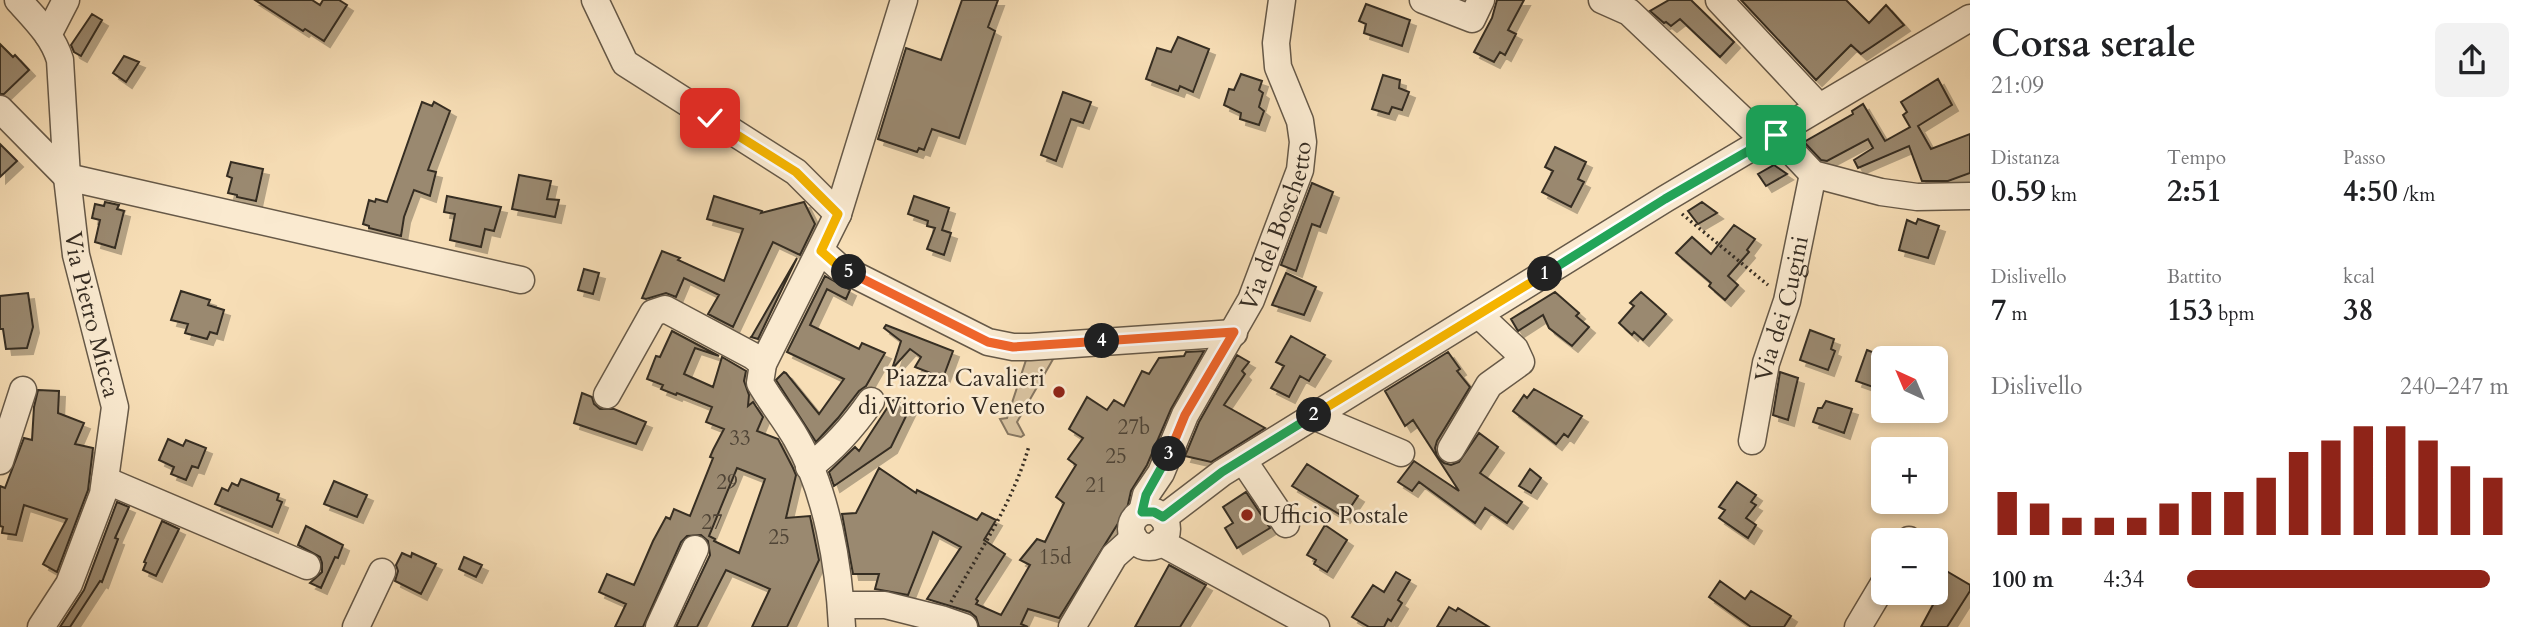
<!DOCTYPE html>
<html lang="it">
<meta charset="utf-8">
<style>
body{margin:0;font-family:Cardo,serif;background:#f2f2f2;color:#202124;height:100vh;display:flex;flex-direction:column;font-size:26px;white-space:nowrap}
*{box-sizing:border-box;margin:0}
p{font-size:23px;color:#757577}
.icon{flex:none;width:38px;height:38px;fill:none;stroke:currentColor;stroke-width:2;stroke-linecap:round;stroke-linejoin:round}
.map{position:relative;flex:1;overflow:hidden}
.side{display:flex;flex-direction:column;background:#fff;width:560px}
.side>*{flex:none}
.needle{width:46px;rotate:316deg}
.tools{position:absolute;left:1871px;top:346px;display:grid;gap:14px}
.tools a{display:grid;place-items:center;width:77px;height:77px;border-radius:10px;background:#fff;box-shadow:0 4px 10px #0003;font-size:35px}
.pin{position:absolute;display:grid;place-items:center;width:60px;height:60px;color:#fff;margin:-30px;border-radius:14px;box-shadow:0 4px 10px #0006}
.km{position:absolute;width:35px;height:35px;margin:-18px;border-radius:50%;background:#222;color:#fff;font-size:19px;line-height:35px;text-align:center}
.round{display:grid;place-items:center;flex:none;width:74px;height:74px;border-radius:10px;background:#f2f2f2}
.headline{display:flex;align-items:center;justify-content:space-between;height:119px;padding:0 21px}
h1{font-size:38px;font-weight:600;line-height:52px}
.figures{display:grid;grid-template-columns:repeat(3,1fr);gap:10px;height:119px;padding:7px 21px}
.figures div{display:grid;align-content:center}
.figures b{font-size:30px;font-weight:600}
.figures small{font-size:19px;font-weight:400}
.figures p{font-size:19px}
.chart{height:196px;padding:14px 21px}
.chart p{display:flex;justify-content:space-between}
.chart svg{width:100%;height:126px;margin-top:7px;stroke:#8f2418;stroke-width:6}
ul{padding:0 21px;list-style:none;font-size:23px}
li{display:grid;grid-template-columns:112px 84px 1fr;align-items:center;height:52px}
li i{height:18px;border-radius:9px;background:#8f2418}
main{display:flex;flex:1;min-height:0}
.map>svg:first-child{display:block}
.green{fill:#d6c09d;stroke:#867660;stroke-width:2}
.building{fill:#9a896f;stroke:#362d23;stroke-width:2;fill-rule:evenodd;filter:url(#shadow)}
.lines{fill:none;stroke-linecap:round;stroke-linejoin:round}
.minor-casing{stroke:#665948;stroke-width:29}
.path{stroke:#362d23;stroke-width:3.5;stroke-dasharray:2 3.5;stroke-linecap:butt}
.minor{stroke:#faead0;stroke-width:26}
.split-1-casing{stroke:#fff;stroke-width:14}
.split-2-casing{stroke:#fff;stroke-width:14}
.split-3-casing{stroke:#fff;stroke-width:14}
.split-4-casing{stroke:#fff;stroke-width:14}
.split-5-casing{stroke:#fff;stroke-width:14}
.split-6-casing{stroke:#fff;stroke-width:14}
.split-1{stroke:#22a559;stroke-width:9}
.split-2{stroke:#f5b400;stroke-width:9}
.split-3{stroke:#22a559;stroke-width:9}
.split-4{stroke:#f0652b;stroke-width:9}
.split-5{stroke:#f0652b;stroke-width:9}
.split-6{stroke:#f5b400;stroke-width:9}
.poi-dot{fill:#8f2418;stroke:#faead0;stroke-width:2.5}
.labels{text-anchor:middle;stroke-width:5;stroke-linejoin:round;paint-order:stroke}
.number-label{font-size:21px;fill:#4f4436}
.street-label{font-size:24px;fill:#362d23;stroke:#faead0}
.poi-label{font-size:24px;fill:#362d23;stroke:#faead0;text-anchor:end}
</style>
<main>
<div class="map">
<svg width="1970" height="627" viewBox="0 0 1970 627">
<defs>
<filter id="shadow"><feDropShadow dx="6" dy="6" stdDeviation="0" flood-color="#0004"/></filter>
</defs>
<rect width="100%" height="100%" fill="#f7deb6"/>
<filter id="stains"><feTurbulence type="fractalNoise" baseFrequency=".00286" numOctaves="4"/><feColorMatrix values="0 0 0 0 .2 0 0 0 0 .09 0 0 0 0 .02 0 0 0 .5 -.17"/></filter>
<radialGradient id="worn" r=".72"><stop offset=".6" stop-color="#630" stop-opacity="0"/><stop offset="1" stop-color="#630" stop-opacity=".3"/></radialGradient>
<path class="green" d="M1028 354H1056L1017 422 1024 435 1021 437 1008 434 1000 419 1007 418Z"/>
<path class="building" d="M255 0H312L320 5 323 0H339L347 5 324 41 305 29 303 31Z
M962 0H998L988 27 995 31 959 138 932 129 924 150 919 148 917 152 878 139 906 48 941 60Z
M1497 0H1524L1508 30 1516 34 1505 55 1500 52 1494 62 1474 52 1492 18Z
M1669 0H1691L1734 42 1720 57 1680 19 1671 26 1666 22 1664 23 1650 11Z
M1741 0H1846L1869 23 1886 5 1904 25 1861 54 1851 45 1816 80Z
M1366 4 1410 20 1402 46 1364 33 1366 24 1359 21Z
M92 14 102 20 81 56 74 52 71 45Z
M1178 37 1209 49 1193 92 1180 86 1178 91 1146 79 1157 48 1171 52Z
M0 44 13 57 15 55 29 70 4 94H0Z
M124 56 139 62 126 82 113 73Z
M1241 74 1262 81 1259 90 1263 93 1259 107 1264 111 1259 125 1240 119 1241 113 1224 105 1229 89 1234 90Z
M1383 75 1400 80 1399 88 1409 92 1402 110 1392 107 1389 114 1372 109Z
M1938 79 1952 105 1918 126 1931 149 1970 134V173L1948 181H1922L1909 146 1858 168 1854 160 1873 148 1868 139 1827 161 1821 160 1804 142 1853 114 1852 111 1863 104 1885 141 1910 127 1903 115 1907 112 1901 102Z
M1063 92 1091 102 1083 123 1071 119 1056 161 1041 155Z
M422 102 432 106 434 102 450 111 428 170 436 172 430 196 414 190 404 217 401 236 369 228V226L363 224 369 200 375 202 376 199 387 202Z
M0 144 17 161 0 177Z
M1555 147 1586 162 1578 179 1584 182 1571 207 1542 192 1553 171 1545 167Z
M231 162 263 169 256 201 237 197V195L228 193 232 178 227 176Z
M1774 165 1787 174 1766 186 1758 174Z
M519 175 551 181 547 199 559 200 555 217 512 209Z
M1312 183 1333 192 1320 227 1312 224 1296 271 1281 265Z
M447 196 501 207 494 231 485 229 481 247 450 240 455 214 444 212Z
M714 196 762 211 761 213 804 202 815 224 800 255 773 242 733 327 708 314 719 295 684 278 676 297 666 293 646 299 642 298 662 251 680 258 678 260 724 281 743 229 707 219Z
M914 196 949 208 942 230 951 233 944 255 927 249 935 228 927 226 928 221 908 214Z
M105 202 119 205 117 209 124 211 115 248 95 242 100 220 92 218 95 204 104 206Z
M1702 202 1717 213 1698 224 1688 211Z
M1918 219 1939 226 1928 258 1899 250 1907 220 1916 224Z
M1734 225 1755 239 1747 250 1749 252 1728 276 1738 285 1725 300 1709 286 1711 283 1676 253 1692 237 1711 254Z
M797 258 758 339 751 337 752 336Z
M584 269 599 273 593 294 578 290Z
M1286 273 1316 287 1304 315 1272 305Z
M825 276 850 290 846 299 827 289 810 325 859 349 862 343 885 353 866 386 859 391 838 418 816 442 776 380 784 372 786 373 819 414 844 379 787 352Z
M181 291 210 300 208 305 224 310 217 334 210 332 207 339 185 333 188 324 171 320Z
M1555 292 1579 313 1576 316 1589 327 1572 346 1549 328 1543 315 1518 331 1511 319Z
M1641 292 1666 314 1643 340 1634 332 1632 335 1619 323 1634 306 1630 303Z
M28 293 33 327 27 348 6 349 3 329H0V296Z
M886 325 953 351 943 378 915 367 921 357 910 349 892 369 901 341 884 328Z
M1810 330 1834 339 1831 349 1835 351 1828 370 1800 360Z
M672 331 719 356 695 348 684 374 713 387 722 357 746 371 744 381 749 395 748 406 753 402 763 417 757 431 778 439 793 468 796 475 786 518 810 516 819 560 787 627H752L770 589 726 570 697 627H676L710 555 708 541 701 535 687 536 681 542 643 627H615L626 604 599 592 607 574 634 585 653 541 666 517 670 519 674 509 690 516 713 458 710 457 713 450 724 429 706 422 712 407 677 393 676 395 661 389 663 385 647 379 656 356 660 357ZM737 468 765 479 739 553 714 541 715 539 709 536Z
M1291 336 1325 355 1309 381 1300 376 1289 397 1271 388 1284 366 1276 362Z
M1867 350 1887 358 1883 359V369L1876 388 1856 381Z
M1204 351 1171 409 1147 465 1131 491 1127 509 1059 618 1028 609 1021 624 1028 627H979L976 617 970 612 927 599 961 547 933 532 908 595 875 589 879 574H853L842 514 856 513 879 468 916 493 917 490 977 520 982 513 996 520 984 540 1005 554 976 599 978 601 976 604 1001 615 1030 565 1020 560 1037 539 1045 542 1064 503 1056 497 1076 465 1068 459 1083 438 1069 429 1087 397 1107 410 1114 400 1124 406 1142 371 1149 374 1159 358 1184 356 1186 352Z
M1448 352 1460 369 1457 371 1470 387 1437 441 1435 448 1437 456 1444 463 1451 465 1459 462 1479 433 1498 447 1480 473 1522 502 1507 523 1485 508 1475 523 1419 482 1412 491 1398 482 1414 461 1459 491 1413 420 1405 426 1385 391Z
M1237 355 1249 362 1242 371 1245 374 1224 405 1265 428 1211 462 1185 456 1199 422Z
M1780 372 1798 378 1788 420 1773 415Z
M1534 389 1582 416 1568 437 1564 434 1556 444 1513 411 1524 395 1527 398Z
M38 390 59 391 58 413 84 423 75 444 93 448 88 490 57 572 43 564 67 519 24 505 16 535 2 533 3 527 0 526V486L5 488 24 438 32 440 34 407Z
M582 393 592 397 594 404 600 409H614L646 422 636 444 574 423Z
M893 399 910 408 891 447 834 486 829 472 855 447 859 451Z
M1826 401 1852 409 1844 433 1813 422 1818 408H1822Z
M168 439 183 446 186 440 206 448 198 468 192 466 186 480 171 474 174 467 159 460Z
M1307 464 1358 496 1344 517 1292 486Z
M1530 469 1541 478 1531 493 1519 486Z
M241 479 279 494 277 500 282 502 272 527 215 504 222 488 228 491 232 483 238 486Z
M334 481 367 495 357 517 324 504Z
M1737 482 1756 495 1751 502 1756 505 1746 518 1756 525 1748 538 1719 518 1725 510 1719 507Z
M1246 492 1270 528 1237 548 1225 528 1233 523 1223 507Z
M117 502 129 507 115 538 118 539 102 582 100 581 70 627H60L84 590Z
M162 521 179 529 156 576 143 570 146 563 144 562Z
M1325 525 1347 540 1327 572 1314 564 1316 560 1307 555Z
M306 526 343 545 338 558 335 557 321 588 310 583 322 572V563L320 557 298 545Z
M402 553 411 557 412 553 436 564 421 594 395 581 398 571 396 565Z
M464 557 482 565 476 577 459 569Z
M1169 565 1206 585 1180 627H1135Z
M1943 569 1970 585V591L1947 627H1921L1935 601 1929 597 1931 593H1936V582Z
M1396 572 1410 580 1398 600 1402 603 1391 621 1388 619 1384 627H1369L1352 617 1373 585 1384 592Z
M1720 581 1745 599 1751 591 1791 616 1784 627H1751L1709 597Z
M1449 607 1456 611 1458 608 1489 627H1437Z"/>
<g class="lines">
<g class="minor-casing">
<g id="minor">
<path id="s1" d="M18 0C35 19 53 36 60 60L67 177 76 255 115 407 103 494 69 584 41 627"/>
<path d="M595 0 625 63 796 172 838 214"/>
<path d="M1423 0 1472 19 1481 0"/>
<path d="M1602 0 1629 12 1765 141"/>
<path d="M1719 0 1819 107"/>
<path d="M48 35 66 0"/>
<path d="M0 109 67 177 521 280"/>
<path d="M1776 135 1813 174 1881 192 1917 197 1970 196"/>
<path d="M821 251 839 267 988 342 1013 347H1030L1234 333"/>
<path d="M607 395 653 313 665 309 753 356 763 364"/>
<path d="M1313 416 1401 453"/>
<path id="s2" d="M1752 441 1766 363 1787 301 1813 174"/>
<path d="M1451 449 1489 385 1521 362 1515 349 1479 315"/>
<path d="M1243 460 1286 524"/>
<path d="M0 461 23 390"/>
<path d="M809 467C835 448 853 427 871 401"/>
<path d="M105 480 307 566"/>
<circle cx="1149" cy="529" r="18"/>
<path id="s3" d="M1142 512 1146 495 1161 473 1185 415 1251 300 1300 170 1303 142 1300 121 1278 67 1276 43 1282 0"/>
<path d="M1163 518 1222 473 1665 199 1970 18"/>
<path d="M1909 541V540"/>
<path d="M1160 542 1316 627"/>
<path d="M841 605H885L941 619 964 627"/>
<path d="M356 627 382 572"/>
<path d="M659 627 695 549"/>
<path d="M842 627C839 566 827 491 796 438 785 419 771 402 760 383L763 364 838 214 904 0"/>
<path d="M1072 627 1114 556 1134 538"/>
<path d="M1858 627 1883 585"/>
</g>
</g>
<path class="path" d="M1682 214 1768 285
M951 602C980 551 1013 502 1029 446"/>
<use href="#minor" class="minor"/>
</g>
<g class="lines">
<g class="split-1-casing">
<path id="split-1" d="M1545 274 1665 199 1776 135"/>
</g>
<g class="split-2-casing">
<path id="split-2" d="M1314 415 1545 274"/>
</g>
<g class="split-3-casing">
<path id="split-3" d="M1169 454 1146 495 1142 512H1154L1163 517 1222 472 1314 415"/>
</g>
<g class="split-4-casing">
<path id="split-4" d="M1102 341 1234 332 1185 415 1169 454"/>
</g>
<g class="split-5-casing">
<path id="split-5" d="M849 272 988 342 1013 347 1102 341"/>
</g>
<g class="split-6-casing">
<path id="split-6" d="M710 118 796 172 838 214 821 251 839 267 849 272"/>
</g>
<use href="#split-1" class="split-1"/>
<use href="#split-2" class="split-2"/>
<use href="#split-3" class="split-3"/>
<use href="#split-4" class="split-4"/>
<use href="#split-5" class="split-5"/>
<use href="#split-6" class="split-6"/>
</g>
<g class="poi-dot">
<circle cx="1059" cy="392" r="7"/>
<circle cx="1247" cy="515" r="7"/>
</g>
<g class="labels">
<g class="number-label">
<text x="1134" y="434">27b</text>
<text x="740" y="445">33</text>
<text x="1116" y="463">25</text>
<text x="727" y="489">29</text>
<text x="1096" y="492">21</text>
<text x="712" y="529">27</text>
<text x="779" y="544">25</text>
<text x="1055" y="564">15d</text>
</g>
<g class="street-label">
<text dy="8" stroke="none"><textPath href="#s3" startOffset="318">Via del Boschetto</textPath></text>
<text dy="8" stroke="none"><textPath href="#s2" startOffset="136">Via dei Cugini</textPath></text>
<text dy="8" stroke="none"><textPath href="#s1" startOffset="331">Via Pietro Micca</textPath></text>
</g>
<g class="poi-label">
<text x="1045" y="386">Piazza Cavalieri<tspan x="1045" dy="28">di Vittorio Veneto</tspan></text>
<text x="1261" y="523" text-anchor="start">Ufficio Postale</text>
</g>
</g>
<rect width="100%" height="100%" filter="url(#stains)"/>
<rect width="100%" height="100%" fill="url(#worn)"/>
</svg>
<div class="tools">
<a><svg class="needle" viewBox="-14 -14 28 28"><path d="M0-13l5 13h-10z" fill="#e53935"/><path d="M0 13l5-13h-10z" fill="#757577"/></svg></a>
<a>+</a>
<a>−</a>
</div>
<div class="pin" style="left:1776px;top:135px;background:#1e9e55"><svg class="icon" aria-label="arrive" viewBox="0 0 24 24"><path d="M6 21V4h12l-3 4 3 4H6"/></svg></div>
<div class="pin" style="left:710px;top:118px;background:#d93025"><svg class="icon" aria-label="check" viewBox="0 0 24 24"><path d="M5 12l5 5 9-10"/></svg></div>
<b class="km" style="left:1545px;top:274px">1</b>
<b class="km" style="left:1314px;top:415px">2</b>
<b class="km" style="left:1169px;top:454px">3</b>
<b class="km" style="left:1102px;top:341px">4</b>
<b class="km" style="left:849px;top:272px">5</b>
</div>
<section class="side">
<div class="headline"><div><h1>Corsa serale</h1><p>21:09</p></div><a class="round"><svg class="icon" aria-label="share" viewBox="0 0 24 24"><path d="M12 15V3M7 8l5-5 5 5M5 13v7h14v-7"/></svg></a></div>
<div class="figures">
<div><p>Distanza</p><b>0.59<small> km</small></b></div>
<div><p>Tempo</p><b>2:51</b></div>
<div><p>Passo</p><b>4:50<small> /km</small></b></div>
</div>
<div class="figures">
<div><p>Dislivello</p><b>7<small> m</small></b></div>
<div><p>Battito</p><b>153<small> bpm</small></b></div>
<div><p>kcal</p><b>38</b></div>
</div>
<div class="chart"><p><span>Dislivello</span>240–247 m</p>
<svg viewBox="0 0 160 44" preserveAspectRatio="none"><path d="M5 44V29M15 44V33M25 44V38M35 44V38M45 44V38M55 44V33M65 44V29M75 44V29M85 44V24M95 44V15M105 44V11M115 44V6M125 44V6M135 44V11M145 44V20M155 44V24"/></svg>
</div>
<ul>
<li><b>100 m</b>4:34<i style="width:94%"></i></li>
</ul>
</section>
</main>
